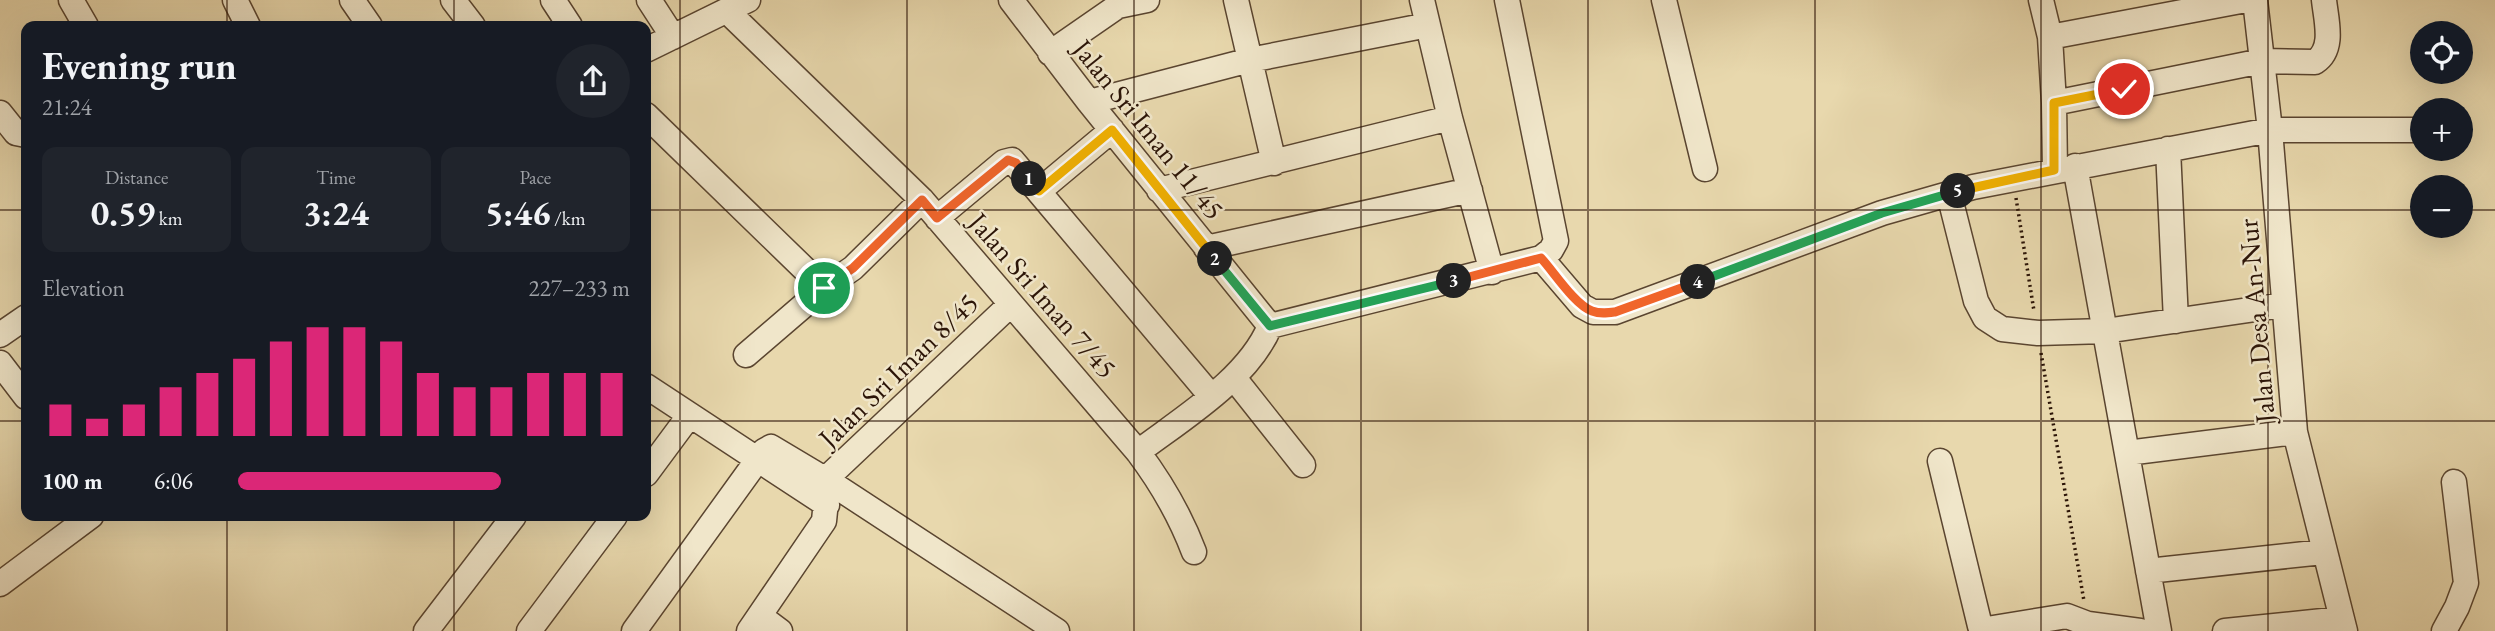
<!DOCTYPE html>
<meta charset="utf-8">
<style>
body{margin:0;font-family:"EB Garamond",serif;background:#20242c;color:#f1f3f6;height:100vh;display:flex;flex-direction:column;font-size:26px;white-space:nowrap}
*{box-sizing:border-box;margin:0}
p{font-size:23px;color:#9ea1a6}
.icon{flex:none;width:38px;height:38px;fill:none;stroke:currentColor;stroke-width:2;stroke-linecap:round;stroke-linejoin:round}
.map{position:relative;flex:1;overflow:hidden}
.drawer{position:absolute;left:21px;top:21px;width:630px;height:500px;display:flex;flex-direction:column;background:#171b24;border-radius:14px;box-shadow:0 7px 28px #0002}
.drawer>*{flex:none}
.fabs{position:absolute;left:2410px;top:21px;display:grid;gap:14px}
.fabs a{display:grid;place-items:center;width:63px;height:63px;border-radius:50%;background:#171b24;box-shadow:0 7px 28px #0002;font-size:35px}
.pin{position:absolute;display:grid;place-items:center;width:60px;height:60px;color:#fff;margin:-30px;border:4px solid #fff;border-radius:50%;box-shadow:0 2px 7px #0007}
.km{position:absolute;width:35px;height:35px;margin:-18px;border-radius:50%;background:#222;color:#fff;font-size:19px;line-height:35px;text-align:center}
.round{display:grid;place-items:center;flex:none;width:74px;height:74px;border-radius:37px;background:#20242c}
.summary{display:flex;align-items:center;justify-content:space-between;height:119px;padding:0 21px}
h1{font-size:38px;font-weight:700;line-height:52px}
.stats{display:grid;grid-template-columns:repeat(3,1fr);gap:10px;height:119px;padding:7px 21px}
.stats div{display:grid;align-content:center;border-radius:14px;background:#20242c;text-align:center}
.stats b{font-size:35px;font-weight:700}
.stats small{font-size:19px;font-weight:400}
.stats p{font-size:19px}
.chart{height:196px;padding:14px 21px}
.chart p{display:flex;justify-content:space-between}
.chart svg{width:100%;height:126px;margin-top:7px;stroke:#db2777;stroke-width:6}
ul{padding:0 21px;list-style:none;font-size:23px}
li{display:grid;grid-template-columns:112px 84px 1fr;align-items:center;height:52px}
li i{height:18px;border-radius:9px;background:#db2777}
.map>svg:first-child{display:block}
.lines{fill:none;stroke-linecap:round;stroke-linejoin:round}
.minor-casing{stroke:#5a4530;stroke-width:27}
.path{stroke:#2b1407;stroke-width:3.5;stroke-dasharray:2 3.5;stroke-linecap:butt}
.minor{stroke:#f0e6ca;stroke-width:24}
.split-1-casing{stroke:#fff;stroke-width:14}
.split-2-casing{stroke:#fff;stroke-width:14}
.split-3-casing{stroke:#fff;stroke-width:14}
.split-4-casing{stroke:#fff;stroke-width:14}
.split-5-casing{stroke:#fff;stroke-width:14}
.split-6-casing{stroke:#fff;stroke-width:14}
.split-1{stroke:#f0652b;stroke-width:9}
.split-2{stroke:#f5b400;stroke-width:9}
.split-3{stroke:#22a559;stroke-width:9}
.split-4{stroke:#f0652b;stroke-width:9}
.split-5{stroke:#22a559;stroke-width:9}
.split-6{stroke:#f5b400;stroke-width:9}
.grid{fill:none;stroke:#2b1407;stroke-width:2;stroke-opacity:0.55}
.labels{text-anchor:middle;stroke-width:5;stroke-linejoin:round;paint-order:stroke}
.street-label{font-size:28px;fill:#2b1407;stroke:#f0e6ca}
</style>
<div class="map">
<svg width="2495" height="631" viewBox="0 0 2495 631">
<rect width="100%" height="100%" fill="#e8d8ad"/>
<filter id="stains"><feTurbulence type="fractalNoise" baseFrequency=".00286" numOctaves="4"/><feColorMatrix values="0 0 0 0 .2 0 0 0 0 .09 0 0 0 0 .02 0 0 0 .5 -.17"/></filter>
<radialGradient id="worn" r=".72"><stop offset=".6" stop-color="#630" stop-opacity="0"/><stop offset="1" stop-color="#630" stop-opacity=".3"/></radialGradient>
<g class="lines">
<g class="minor-casing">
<path id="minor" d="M71 0 86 26
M235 0 248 26
M352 0 370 26
M453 0 473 26
M553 0 570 26
M649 0 673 37
M1011 0 1089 102 1270 326
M1236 0 1274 163
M1422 0 1450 118 1492 272
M1507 0 1556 241 1551 250 1541 258
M1664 0 1705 169
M2041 0 2050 37 2054 103 2055 170
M2255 0 2270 130 2295 432 2345 631
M727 11 922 200 1138 452C1162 484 1180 515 1194 552
M2050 37 2246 0
M646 50 748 0
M1050 53 1118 6 1147 0
M1089 102 1250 60 1428 25
M2054 103 2262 61 2315 62C2335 49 2326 20 2324 0
M0 113 16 133 26 135
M646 115 824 288
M2168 149 2176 321
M2075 166 2159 631
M1159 190 1450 118
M1039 191 1112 130
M1949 194 1976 301 1985 318 2002 329 2038 333 2105 331 2283 305
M937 218 1004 162 1012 160 1211 396
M1206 248 1470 190
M0 335 26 317
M746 355 824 288 853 268 922 200
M0 363 26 397
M1234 378 1303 465
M646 386 827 505
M1138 452C1183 418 1248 379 1270 326L1541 258 1582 306 1593 312H1615L1882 213 1973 187 2270 130H2422
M2127 453 2295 432
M1940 461 1980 626 1987 629 2067 616 2088 624 2140 631
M646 474 689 416
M2148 571 2323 552
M0 584 91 516
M760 616 780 631
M426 631 514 516
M529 631 615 516
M634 631 764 451 771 447 828 481 1057 631
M749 631 824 521 828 481 830 475 1011 304
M2225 631 2342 619
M2444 631 2457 607 2466 583 2454 482"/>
</g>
<path class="path" d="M2016 198 2034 311
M2041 353 2084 601"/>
<use href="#minor" class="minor"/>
</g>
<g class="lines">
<g class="split-1-casing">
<path id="split-1" d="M824 288 853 268 922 200 937 218 1008 160 1016 163 1029 179"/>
</g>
<g class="split-2-casing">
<path id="split-2" d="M1029 179 1039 191 1112 130 1215 259"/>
</g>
<g class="split-3-casing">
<path id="split-3" d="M1215 259 1270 326 1454 281"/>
</g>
<g class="split-4-casing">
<path id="split-4" d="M1454 281 1541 258C1554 272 1575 305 1592 311 1600 314 1607 313 1615 312L1698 282"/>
</g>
<g class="split-5-casing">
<path id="split-5" d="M1698 282 1882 213 1958 191"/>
</g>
<g class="split-6-casing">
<path id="split-6" d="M1958 191 2054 170V103L2124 89"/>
</g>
<use href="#split-1" class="split-1"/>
<use href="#split-2" class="split-2"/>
<use href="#split-3" class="split-3"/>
<use href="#split-4" class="split-4"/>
<use href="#split-5" class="split-5"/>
<use href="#split-6" class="split-6"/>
</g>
<path class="grid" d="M227 0V26M454 0V26M680 0V631M907 0V631M1134 0V631M1361 0V631M1588 0V631M1815 0V631M2041 0V631M2268 0V631M0 210H26M646 210H2422M2460 210H2495M0 421H26M646 421H2495M227 516V631M454 516V631"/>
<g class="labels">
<g class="street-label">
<text transform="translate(1149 129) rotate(51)" y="10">Jalan Sri Iman 11/45</text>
<text transform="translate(1043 295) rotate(49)" y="10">Jalan Sri Iman 7/45</text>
<text transform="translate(2256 321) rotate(-95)" y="10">Jalan Desa An-Nur</text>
<text transform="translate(898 370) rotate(-44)" y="10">Jalan Sri Iman 8/45</text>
</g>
</g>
<rect width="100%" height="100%" filter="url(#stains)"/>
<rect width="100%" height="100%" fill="url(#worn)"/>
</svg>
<div class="fabs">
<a><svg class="icon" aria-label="locate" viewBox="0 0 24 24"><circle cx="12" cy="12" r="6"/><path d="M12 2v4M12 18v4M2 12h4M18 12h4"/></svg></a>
<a>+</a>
<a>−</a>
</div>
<div class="pin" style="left:824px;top:288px;background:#1e9e55"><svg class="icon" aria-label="arrive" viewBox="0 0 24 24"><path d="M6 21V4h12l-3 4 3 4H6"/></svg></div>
<div class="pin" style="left:2124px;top:89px;background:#d93025"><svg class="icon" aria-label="check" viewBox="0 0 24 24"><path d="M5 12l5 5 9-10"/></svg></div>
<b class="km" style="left:1029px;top:179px">1</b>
<b class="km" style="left:1215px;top:259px">2</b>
<b class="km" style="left:1454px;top:281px">3</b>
<b class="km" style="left:1698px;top:282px">4</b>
<b class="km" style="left:1958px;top:191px">5</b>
<section class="drawer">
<div class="summary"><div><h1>Evening run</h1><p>21:24</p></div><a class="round"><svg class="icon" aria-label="share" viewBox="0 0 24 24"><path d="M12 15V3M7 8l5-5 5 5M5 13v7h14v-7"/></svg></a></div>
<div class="stats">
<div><p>Distance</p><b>0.59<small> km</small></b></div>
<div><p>Time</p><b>3:24</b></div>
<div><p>Pace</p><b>5:46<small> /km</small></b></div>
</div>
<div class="chart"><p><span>Elevation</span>227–233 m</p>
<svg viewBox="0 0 160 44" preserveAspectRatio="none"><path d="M5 44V33M15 44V38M25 44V33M35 44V27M45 44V22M55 44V17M65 44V11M75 44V6M85 44V6M95 44V11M105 44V22M115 44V27M125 44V27M135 44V22M145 44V22M155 44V22"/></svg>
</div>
<ul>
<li><b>100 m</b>6:06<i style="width:67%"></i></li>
</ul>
</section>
</div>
